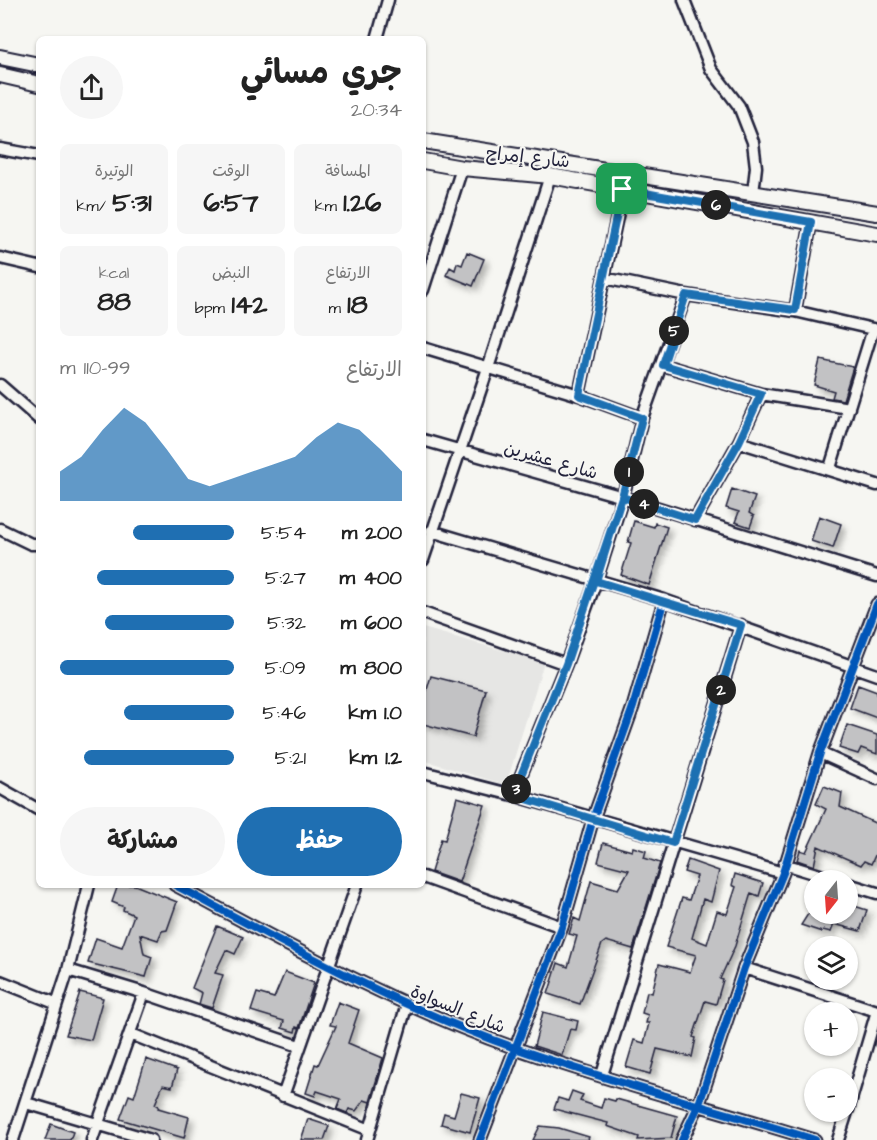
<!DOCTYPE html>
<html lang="ar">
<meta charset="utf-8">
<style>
body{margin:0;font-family:"Architects Daughter","Playpen Sans Arabic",sans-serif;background:#f6f6f6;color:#222;direction:rtl;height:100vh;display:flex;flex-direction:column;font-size:22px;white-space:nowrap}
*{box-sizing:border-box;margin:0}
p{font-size:20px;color:#767676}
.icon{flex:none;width:33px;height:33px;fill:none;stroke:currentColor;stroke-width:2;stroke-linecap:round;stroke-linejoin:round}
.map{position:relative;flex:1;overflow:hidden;direction:ltr}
.side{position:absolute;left:36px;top:36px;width:390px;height:852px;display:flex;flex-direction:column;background:#fff;border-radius:9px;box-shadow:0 2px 4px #0004;direction:rtl}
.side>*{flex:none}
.needle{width:39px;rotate:197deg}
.controls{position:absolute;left:804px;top:870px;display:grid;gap:12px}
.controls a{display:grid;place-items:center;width:54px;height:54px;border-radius:50%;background:#fff;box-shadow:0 2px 4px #0004;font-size:30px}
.pin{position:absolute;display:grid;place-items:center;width:51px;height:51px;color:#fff;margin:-26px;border-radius:12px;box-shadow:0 3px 9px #0006}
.km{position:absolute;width:30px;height:30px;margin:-15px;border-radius:50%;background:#222;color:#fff;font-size:16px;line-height:30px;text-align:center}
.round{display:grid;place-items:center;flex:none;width:63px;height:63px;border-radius:32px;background:#f6f6f6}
.overview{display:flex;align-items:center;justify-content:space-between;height:102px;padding:0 24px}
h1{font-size:33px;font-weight:700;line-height:45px}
.stats{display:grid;grid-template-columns:repeat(3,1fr);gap:9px;height:102px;padding:6px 24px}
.stats div{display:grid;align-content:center;border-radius:9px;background:#f6f6f6;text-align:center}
.stats b{font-size:26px;font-weight:700}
.stats small{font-size:16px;font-weight:400}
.stats p{font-size:16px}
.chart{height:168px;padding:12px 24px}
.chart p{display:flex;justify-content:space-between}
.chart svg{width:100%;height:108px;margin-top:6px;fill:#1f6fb2;opacity:.7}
.primary-button{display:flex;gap:12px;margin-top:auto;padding:12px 24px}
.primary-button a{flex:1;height:69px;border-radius:36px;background:#1f6fb2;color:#fff;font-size:24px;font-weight:700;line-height:69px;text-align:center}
.primary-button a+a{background:#f6f6f6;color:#222}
ul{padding:0 24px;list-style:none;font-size:20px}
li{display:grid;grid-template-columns:96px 72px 1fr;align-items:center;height:45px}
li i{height:15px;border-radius:8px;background:#1f6fb2}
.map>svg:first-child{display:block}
.built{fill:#e6e6e4}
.building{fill:#c2c2c4;stroke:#22223b;stroke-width:1.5;filter:url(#shadow)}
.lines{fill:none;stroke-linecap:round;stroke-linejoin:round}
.minor-casing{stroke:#22223b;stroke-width:15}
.major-casing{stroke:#22223b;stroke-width:18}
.minor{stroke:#f6f6f2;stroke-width:10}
.major{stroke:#f6f6f2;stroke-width:14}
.cycleway-casing{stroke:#f6f6f2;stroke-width:11}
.cycleway{stroke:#0057b8;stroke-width:8}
.route-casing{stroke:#fff;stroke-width:12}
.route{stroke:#1f6fb2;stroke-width:8}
.labels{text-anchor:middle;stroke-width:4.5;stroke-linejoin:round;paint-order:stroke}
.street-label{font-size:18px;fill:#22223b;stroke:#f6f6f2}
</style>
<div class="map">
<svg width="877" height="1140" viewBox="0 0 877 1140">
<defs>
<filter id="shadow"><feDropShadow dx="4.5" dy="4.5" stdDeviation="3" flood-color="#0004"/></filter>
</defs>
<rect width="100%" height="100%" fill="#f6f6f2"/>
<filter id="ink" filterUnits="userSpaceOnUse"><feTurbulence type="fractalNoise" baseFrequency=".0167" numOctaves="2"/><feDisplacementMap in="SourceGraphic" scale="12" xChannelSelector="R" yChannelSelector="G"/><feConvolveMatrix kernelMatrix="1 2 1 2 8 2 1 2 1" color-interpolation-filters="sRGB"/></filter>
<g filter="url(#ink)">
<path class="built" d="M423 628 544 662 506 785 423 760Z"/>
<path class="building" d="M467 252 484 259 473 286 446 275 450 267 455 270 457 263 462 265Z
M820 360 853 367 843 400 832 398 834 391 814 385Z
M732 489 755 497 749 513 754 516 750 527 735 522 739 512 726 508Z
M819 516 841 524 833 548 811 541Z
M634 521 654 527 655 523 667 527 649 585 621 575 631 543 628 542Z
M431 676 486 690 473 737 423 724V703Z
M858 685 877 692V718L850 708Z
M847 725 877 735V754L861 748 858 754 839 748Z
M824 786 842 793 840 807 877 824V851L871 864 864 861 861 865 818 846 814 866 797 860 800 850 806 852 826 809 816 804Z
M457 797 485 805 459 882 431 872 441 839 445 840Z
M603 843 632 851 633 847 646 851 644 858 660 863 633 949 606 941 602 944 580 1004 548 994 558 963 568 967 577 936 569 934 574 918 580 921 591 881 618 889 629 870 598 862Z
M688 860 719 871 711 902 703 899 692 938 707 944 717 911 727 914 736 887 732 885 735 874 763 883 759 896 751 893 735 946 720 979 723 980 716 1004 705 1001 693 1037 696 1038 692 1057 657 1049 650 1074 626 1067 634 1040 644 1043 649 1023H646L648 1015 642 1013 647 992 652 993 659 964 690 972 696 955 666 947 682 898 689 900 697 876 684 872Z
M118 885H135L177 902 167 930 162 931 158 940 140 934 144 954 152 957 146 977 88 963 96 938 122 947 134 915 123 910 124 907 112 902Z
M848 904 867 910 860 931 834 924 831 932 823 930 822 932 801 925 808 914H848Z
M217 926 243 937 235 954 226 950 215 973 223 975 212 1008 199 1004 202 993 192 988Z
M285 972 314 983 299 1028 296 1027 295 1032 282 1028 284 1021 251 1011 257 993 274 998Z
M80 992 103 998 91 1040 66 1035Z
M338 1002 359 1010 348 1043 383 1058 370 1102 364 1100 356 1111 349 1109 347 1113 337 1109 341 1099 317 1091 315 1096 306 1093 315 1064 318 1065 336 1026 330 1025Z
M543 1012 578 1021 576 1030 570 1029 562 1055 534 1046Z
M146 1059 177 1070 172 1087 163 1085 155 1104 159 1106 158 1108 189 1117 184 1138 120 1119 129 1095 134 1097Z
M572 1091 583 1095 580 1101 601 1108 604 1098 615 1101 616 1099 677 1116 671 1138 638 1140 639 1137 607 1126 608 1123 554 1109 558 1098 568 1101Z
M461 1093 480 1098 470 1132 441 1124 444 1113 454 1116Z
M308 1119 329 1126 324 1140H301Z
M51 1124 73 1132 70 1140H45Z
M540 1126 559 1128 589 1137 588 1140H533Z"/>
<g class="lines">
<g class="minor-casing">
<path id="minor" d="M684 0 711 69 739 106 753 142 756 167 753 193
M377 39 388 0
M0 149 39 156
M0 258 39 267
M604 278 686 295 795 311 877 330
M423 290 462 168
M795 311 811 222
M423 348 579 395 642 418
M663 365 761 394 849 408
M0 385 39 419
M579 395 623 189
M423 440 623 497 877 576
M739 442 877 485
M830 468 873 329
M695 520 739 442 761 394
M0 529 31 544H39
M431 531 664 600 877 675
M423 560 488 368 550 176
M423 613 566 664
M820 753 877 779
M423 772 513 795 783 873
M0 788 39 810
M513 795 566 664 596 581 623 497 642 418 686 295
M784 864 836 880
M423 877 562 927
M848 884 877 893
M175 885C286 944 396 1006 515 1048 613 1083 715 1109 815 1140
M744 968 877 1011
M68 970 144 993 299 1046
M0 981 55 1003
M131 1034 370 1130
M602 1075 741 625
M283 1096 357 885
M26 1103 151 1140
M848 1110 877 1011
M13 1140 68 970 89 885
M92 1140 144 993
M367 1140 407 1004
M480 1140 562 927 593 819 633 707 664 600
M682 1140 699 1104 744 968 783 873 820 753 877 604
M838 1140 847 1112"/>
</g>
<g class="major-casing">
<path id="major" d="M0 57 39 65
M0 75 39 84
M423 141 877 213
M423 161 462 168 550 176 877 234"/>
</g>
<use href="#minor" class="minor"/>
<use href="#major" class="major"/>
<g class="cycleway-casing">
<path id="cycleway" d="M175 885C286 944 396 1006 515 1048 613 1083 715 1109 815 1140
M480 1140 562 927 593 819 633 707 664 600
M682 1140 699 1104 744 968 783 873 820 753 877 604"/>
</g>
<use href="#cycleway" class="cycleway"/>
</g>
</g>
<g class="lines" filter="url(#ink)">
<g class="route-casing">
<path id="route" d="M622 189 579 395 642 418 622 497 596 581 741 625 673 843 513 795 566 664 622 497 695 520 739 442 761 394 663 365 686 295 795 310 811 222 622 189"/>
</g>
<use href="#route" class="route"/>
</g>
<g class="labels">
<g class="street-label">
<text transform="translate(528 157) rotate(6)" y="6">شارع إمراح</text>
<text transform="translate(551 460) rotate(16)" y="6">شارع عشرين</text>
<text transform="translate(458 1009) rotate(22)" y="6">شارع السواوة</text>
</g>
</g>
</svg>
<div class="controls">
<a><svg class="needle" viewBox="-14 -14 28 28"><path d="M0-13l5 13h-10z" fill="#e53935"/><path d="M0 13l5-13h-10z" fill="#767676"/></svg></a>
<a><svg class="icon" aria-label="layers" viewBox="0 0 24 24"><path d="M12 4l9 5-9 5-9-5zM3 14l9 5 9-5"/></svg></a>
<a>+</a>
<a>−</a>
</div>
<div class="pin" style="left:622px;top:189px;background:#1e9e55"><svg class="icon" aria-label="arrive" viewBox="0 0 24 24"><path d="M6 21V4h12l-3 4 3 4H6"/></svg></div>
<b class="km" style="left:629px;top:472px">1</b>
<b class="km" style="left:721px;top:690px">2</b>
<b class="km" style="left:516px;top:789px">3</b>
<b class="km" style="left:644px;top:504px">4</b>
<b class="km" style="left:674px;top:331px">5</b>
<b class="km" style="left:716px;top:205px">6</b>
<section class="side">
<div class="overview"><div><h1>جري مسائي</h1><p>20:34</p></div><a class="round"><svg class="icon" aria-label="share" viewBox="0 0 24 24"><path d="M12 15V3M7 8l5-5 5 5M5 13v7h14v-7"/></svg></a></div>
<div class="stats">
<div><p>المسافة</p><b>1.26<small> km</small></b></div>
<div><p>الوقت</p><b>6:57</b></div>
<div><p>الوتيرة</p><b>5:31<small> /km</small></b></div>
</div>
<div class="stats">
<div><p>الارتفاع</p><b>18<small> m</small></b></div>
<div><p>النبض</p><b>142<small> bpm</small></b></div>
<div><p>kcal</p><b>88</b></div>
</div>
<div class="chart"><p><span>الارتفاع</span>99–110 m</p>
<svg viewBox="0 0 160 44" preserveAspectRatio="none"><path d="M0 44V32L10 26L20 15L30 6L40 12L50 23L60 35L70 38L80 35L90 32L100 29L110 26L120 18L130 12L140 15L150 23L160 32V44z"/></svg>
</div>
<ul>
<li><b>200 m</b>5:54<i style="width:58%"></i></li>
<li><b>400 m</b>5:27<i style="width:79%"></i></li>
<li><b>600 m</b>5:32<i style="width:74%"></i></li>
<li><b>800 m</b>5:09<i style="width:100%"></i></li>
<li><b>1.0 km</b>5:46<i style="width:63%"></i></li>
<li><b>1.2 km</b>5:21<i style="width:86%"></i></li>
</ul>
<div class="primary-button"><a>حفظ</a><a>مشاركة</a></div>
</section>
</div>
